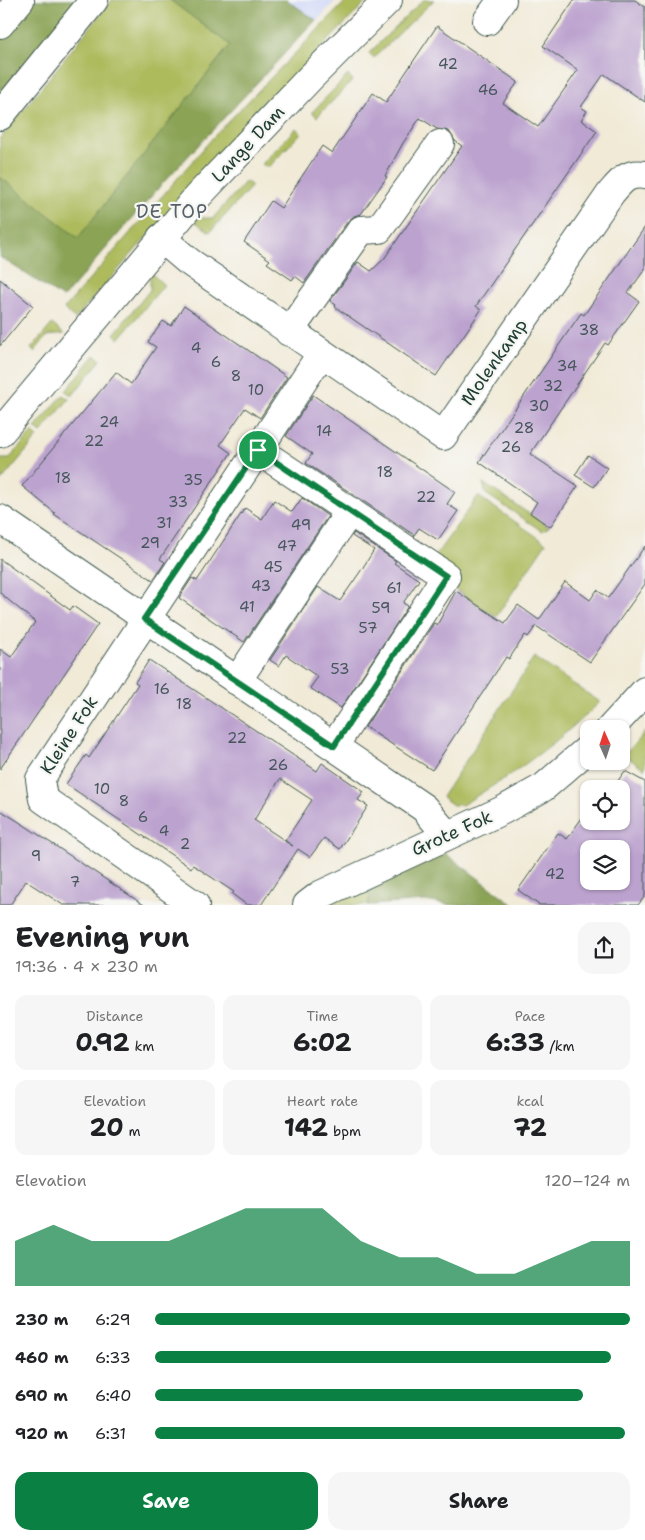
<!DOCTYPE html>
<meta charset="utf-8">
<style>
body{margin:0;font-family:"Shantell Sans",sans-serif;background:#f6f6f6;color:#202124;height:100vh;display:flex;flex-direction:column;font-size:19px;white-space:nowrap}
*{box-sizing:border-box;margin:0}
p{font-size:16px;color:#757577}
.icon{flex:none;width:28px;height:28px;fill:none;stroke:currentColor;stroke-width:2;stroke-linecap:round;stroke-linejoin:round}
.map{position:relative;height:905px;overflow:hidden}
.panel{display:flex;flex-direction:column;background:#fff;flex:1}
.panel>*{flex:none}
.needle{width:32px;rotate:357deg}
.buttons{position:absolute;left:580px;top:720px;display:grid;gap:10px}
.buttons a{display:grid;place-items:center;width:50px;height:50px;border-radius:10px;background:#fff;box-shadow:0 1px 4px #0004;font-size:25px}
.pin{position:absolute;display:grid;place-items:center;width:42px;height:42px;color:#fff;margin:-21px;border:2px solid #fff;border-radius:50%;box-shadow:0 1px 5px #0007}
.round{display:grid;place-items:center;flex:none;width:52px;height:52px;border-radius:15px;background:#f6f6f6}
.head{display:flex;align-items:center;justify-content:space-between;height:85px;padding:0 15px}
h1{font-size:28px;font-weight:700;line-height:38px}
.metrics{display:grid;grid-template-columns:repeat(3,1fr);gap:8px;height:85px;padding:5px 15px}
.metrics div{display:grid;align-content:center;border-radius:12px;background:#f6f6f6;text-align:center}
.metrics b{font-size:25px;font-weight:700}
.metrics small{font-size:14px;font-weight:400}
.metrics p{font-size:14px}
.chart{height:140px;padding:10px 15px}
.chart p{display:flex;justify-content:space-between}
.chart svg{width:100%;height:90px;margin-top:5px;fill:#0b8043;opacity:.7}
.action{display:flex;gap:10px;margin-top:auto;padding:10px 15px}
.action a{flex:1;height:58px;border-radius:15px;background:#0b8043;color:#fff;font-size:20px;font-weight:700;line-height:58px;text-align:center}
.action a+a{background:#f6f6f6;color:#202124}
ul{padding:0 15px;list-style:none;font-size:16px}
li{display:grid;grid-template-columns:80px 60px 1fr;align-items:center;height:38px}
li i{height:12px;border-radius:6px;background:#0b8043}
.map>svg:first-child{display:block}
.built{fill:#d2d9f9}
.green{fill:#adbb5d;stroke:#667c48}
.forest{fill:#8aa354;stroke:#547044}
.building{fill:#bca3cf;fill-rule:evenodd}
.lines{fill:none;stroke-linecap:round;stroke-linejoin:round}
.minor-casing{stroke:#3e574c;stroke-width:30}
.minor{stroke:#fff;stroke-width:28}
.route-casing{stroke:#fff;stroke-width:10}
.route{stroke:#0b8043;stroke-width:6}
.labels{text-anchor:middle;stroke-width:4.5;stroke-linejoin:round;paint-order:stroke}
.number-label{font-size:15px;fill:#46565b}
.street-label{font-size:18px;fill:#1f3d34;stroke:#f6f6f2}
.neighbourhood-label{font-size:19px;letter-spacing:1px;fill:#56616a;stroke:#f6f6f2}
</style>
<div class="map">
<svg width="645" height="905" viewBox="0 0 645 905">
<rect width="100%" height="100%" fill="#f6f6f2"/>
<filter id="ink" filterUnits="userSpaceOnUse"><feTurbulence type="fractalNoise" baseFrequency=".02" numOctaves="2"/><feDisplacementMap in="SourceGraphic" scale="10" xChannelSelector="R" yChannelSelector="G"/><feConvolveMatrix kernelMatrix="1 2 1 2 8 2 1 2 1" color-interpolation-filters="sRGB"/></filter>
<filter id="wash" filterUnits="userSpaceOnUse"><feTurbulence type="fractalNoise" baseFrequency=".0096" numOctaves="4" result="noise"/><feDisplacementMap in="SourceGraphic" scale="20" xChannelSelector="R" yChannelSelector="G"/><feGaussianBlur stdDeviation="1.12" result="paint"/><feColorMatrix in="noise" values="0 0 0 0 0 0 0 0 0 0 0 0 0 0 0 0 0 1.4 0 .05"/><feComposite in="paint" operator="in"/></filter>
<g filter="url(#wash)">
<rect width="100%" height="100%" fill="#f1ead7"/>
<path class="built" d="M287 0H336L317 21Z"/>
<path class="green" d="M112 0H170L230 45 78 238 0 177V139Z
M347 0H368L236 135 75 319 64 309 216 134Z
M423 0H434L374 58 369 53Z
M348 75 353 80 317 117 312 112Z
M296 128 301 133 268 168 262 164Z
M246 181 252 186 210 232 194 221 197 218H213Z
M150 272 164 285 119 339 114 334 150 290Z
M52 324 64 334 47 336 34 352 31 349Z
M95 355 101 360 72 396 66 391Z
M63 395 69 399 41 433 35 428Z
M32 432 38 437 1 481 0 459H9Z
M483 483 549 527 542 531 486 494Z
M478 496 546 543 496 617 450 586 433 559Z
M534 657 600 702C555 745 515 773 462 805H453L442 797Z
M645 732V769L624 755Z
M372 882 368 905H325Z"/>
<path class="forest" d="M35 0H85L0 105V42Z
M170 0H287L316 20 162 184 63 298 0 257V177L78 238 230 45Z
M442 851 514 905H451L425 901 368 905 372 882Z"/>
<g id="blocks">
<path class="building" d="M574 0H635L645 7V102L604 74 581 107 587 111 581 120 597 131 476 306 481 310 436 376 335 307 336 305 330 301 358 262 371 271 384 259 462 146 455 141 449 131 437 129 420 118 403 143 385 176 387 177 361 214 354 216 348 221 304 283 295 276 292 280 267 263 270 260 244 242 271 201 281 208 322 146 332 153 373 93 386 102 437 26 518 82 503 103 538 127 578 70 543 46Z
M645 227V269L628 293 639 301 608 345 605 343 530 454 578 486 550 527 530 513 537 502 479 462 570 329 581 313 584 315Z
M0 279 33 306 0 346Z
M184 306 287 377 260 418 245 408 220 445 231 453 160 559 165 562 153 580 54 514 55 513 22 486 116 372 131 384 156 347 148 342 163 321 171 326Z
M313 395 455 492 447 504 458 511 438 540 419 528 414 535 306 463 312 454 286 436Z
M588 455 607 468 594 487 575 475Z
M302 498 328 516 244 642 179 598 192 578 197 581 245 508 262 519 274 500 292 512Z
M354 533 396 561 394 563 419 580 403 603 408 606 341 708 310 688 318 677 286 655 279 666 270 660 318 587 340 601 360 572 374 550 352 536Z
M645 546V584L590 662 536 626 528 637 525 635 509 659 506 657 432 770 365 727 434 623 437 625 456 591 505 623 518 605 539 620 565 582 590 600 597 590 608 598Z
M0 559 70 610 73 606 98 624 0 769V649L11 657 35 622 0 593Z
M149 660 317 771 322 763 364 792 358 800 368 806 340 849 324 838 310 857 298 849 261 905H247L232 894 234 892 193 865 191 868 66 784 86 755 89 758 138 684 135 682ZM280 779 312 800 285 841 293 846 254 820Z
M625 771 645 782V896L638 905H539L518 890 558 833 567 839 589 808V821H621V789H612ZM589 849H621V881H589Z
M0 810 24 825 144 905H63L26 881 10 905H0Z"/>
</g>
</g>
<g filter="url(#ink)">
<use href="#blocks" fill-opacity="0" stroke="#3e574c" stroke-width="1"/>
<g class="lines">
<g class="minor-casing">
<path id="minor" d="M487 21 502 0
M0 24 20 0
M0 116 94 0
M161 238 188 261 443 436 611 193C622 180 628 172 645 175
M289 332 361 230 379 229 440 144
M321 354 258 450 446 576 334 746
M0 433 197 197 309 79 388 0
M0 519 424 808 447 835
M237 681 350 511
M610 729 645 691
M195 905 43 799 40 779 258 450
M307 905 320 895 503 810 544 787 589 748"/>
</g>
<use href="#minor" class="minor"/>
</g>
</g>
<g class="lines" filter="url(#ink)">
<g class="route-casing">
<path id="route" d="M258 450 446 576 334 746 144 619Z"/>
</g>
<use href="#route" class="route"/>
</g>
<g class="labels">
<g class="number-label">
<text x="448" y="69">42</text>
<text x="488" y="95">46</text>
<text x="589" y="335">38</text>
<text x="196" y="353">4</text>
<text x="216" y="367">6</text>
<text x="567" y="371">34</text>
<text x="236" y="381">8</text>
<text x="553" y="391">32</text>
<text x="256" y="395">10</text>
<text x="539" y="411">30</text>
<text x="109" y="427">24</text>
<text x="524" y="433">28</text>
<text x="324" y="436">14</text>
<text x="94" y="446">22</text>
<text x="511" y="452">26</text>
<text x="385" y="477">18</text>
<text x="63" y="483">18</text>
<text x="193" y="485">35</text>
<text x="426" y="502">22</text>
<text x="178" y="507">33</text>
<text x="164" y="528">31</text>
<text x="301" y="530">49</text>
<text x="150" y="548">29</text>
<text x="287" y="551">47</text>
<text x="273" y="572">45</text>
<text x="261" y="591">43</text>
<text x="394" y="593">61</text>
<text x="247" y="612">41</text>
<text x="381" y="613">59</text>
<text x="368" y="633">57</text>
<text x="340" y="674">53</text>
<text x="162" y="694">16</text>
<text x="184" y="709">18</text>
<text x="237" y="743">22</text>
<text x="278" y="770">26</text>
<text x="102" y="794">10</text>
<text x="124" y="806">8</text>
<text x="143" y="822">6</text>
<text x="164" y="836">4</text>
<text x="185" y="849">2</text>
<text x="36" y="861">9</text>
<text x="555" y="879">42</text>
<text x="75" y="887">7</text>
</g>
<g class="street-label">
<text transform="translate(248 144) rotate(-47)" y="6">Lange Dam</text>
<text transform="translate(494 362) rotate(-55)" y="6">Molenkamp</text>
<text transform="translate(69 735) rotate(-57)" y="6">Kleine Fok</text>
<text transform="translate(452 833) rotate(-24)" y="6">Grote Fok</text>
</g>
<g class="neighbourhood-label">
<text x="172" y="218">DE TOP</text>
</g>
</g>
</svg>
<div class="buttons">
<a><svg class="needle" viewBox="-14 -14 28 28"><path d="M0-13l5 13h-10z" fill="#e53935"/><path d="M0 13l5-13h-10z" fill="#757577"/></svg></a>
<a><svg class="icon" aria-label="locate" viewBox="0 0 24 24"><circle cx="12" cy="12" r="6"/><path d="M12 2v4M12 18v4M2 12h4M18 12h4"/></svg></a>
<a><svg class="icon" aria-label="layers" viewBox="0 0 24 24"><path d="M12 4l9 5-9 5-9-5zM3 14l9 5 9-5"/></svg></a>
</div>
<div class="pin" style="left:258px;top:450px;background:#1e9e55"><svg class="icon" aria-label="arrive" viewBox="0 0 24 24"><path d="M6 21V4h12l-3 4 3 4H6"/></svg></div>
</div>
<section class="panel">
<div class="head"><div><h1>Evening run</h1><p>19:36 · 4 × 230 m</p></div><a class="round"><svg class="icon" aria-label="share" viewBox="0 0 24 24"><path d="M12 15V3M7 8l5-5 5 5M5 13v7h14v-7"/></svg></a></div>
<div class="metrics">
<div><p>Distance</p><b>0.92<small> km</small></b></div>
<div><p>Time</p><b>6:02</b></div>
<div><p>Pace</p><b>6:33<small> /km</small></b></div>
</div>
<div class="metrics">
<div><p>Elevation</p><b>20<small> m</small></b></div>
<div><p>Heart rate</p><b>142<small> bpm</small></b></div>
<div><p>kcal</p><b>72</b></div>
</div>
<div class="chart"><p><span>Elevation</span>120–124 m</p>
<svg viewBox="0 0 160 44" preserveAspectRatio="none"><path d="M0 44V22L10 14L20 22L30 22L40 22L50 14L60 6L70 6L80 6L90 22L100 30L110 30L120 38L130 38L140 30L150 22L160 22V44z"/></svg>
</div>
<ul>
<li><b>230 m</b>6:29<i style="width:100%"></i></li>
<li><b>460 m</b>6:33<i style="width:96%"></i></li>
<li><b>690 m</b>6:40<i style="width:90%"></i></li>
<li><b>920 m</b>6:31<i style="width:99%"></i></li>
</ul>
<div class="action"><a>Save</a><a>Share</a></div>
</section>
